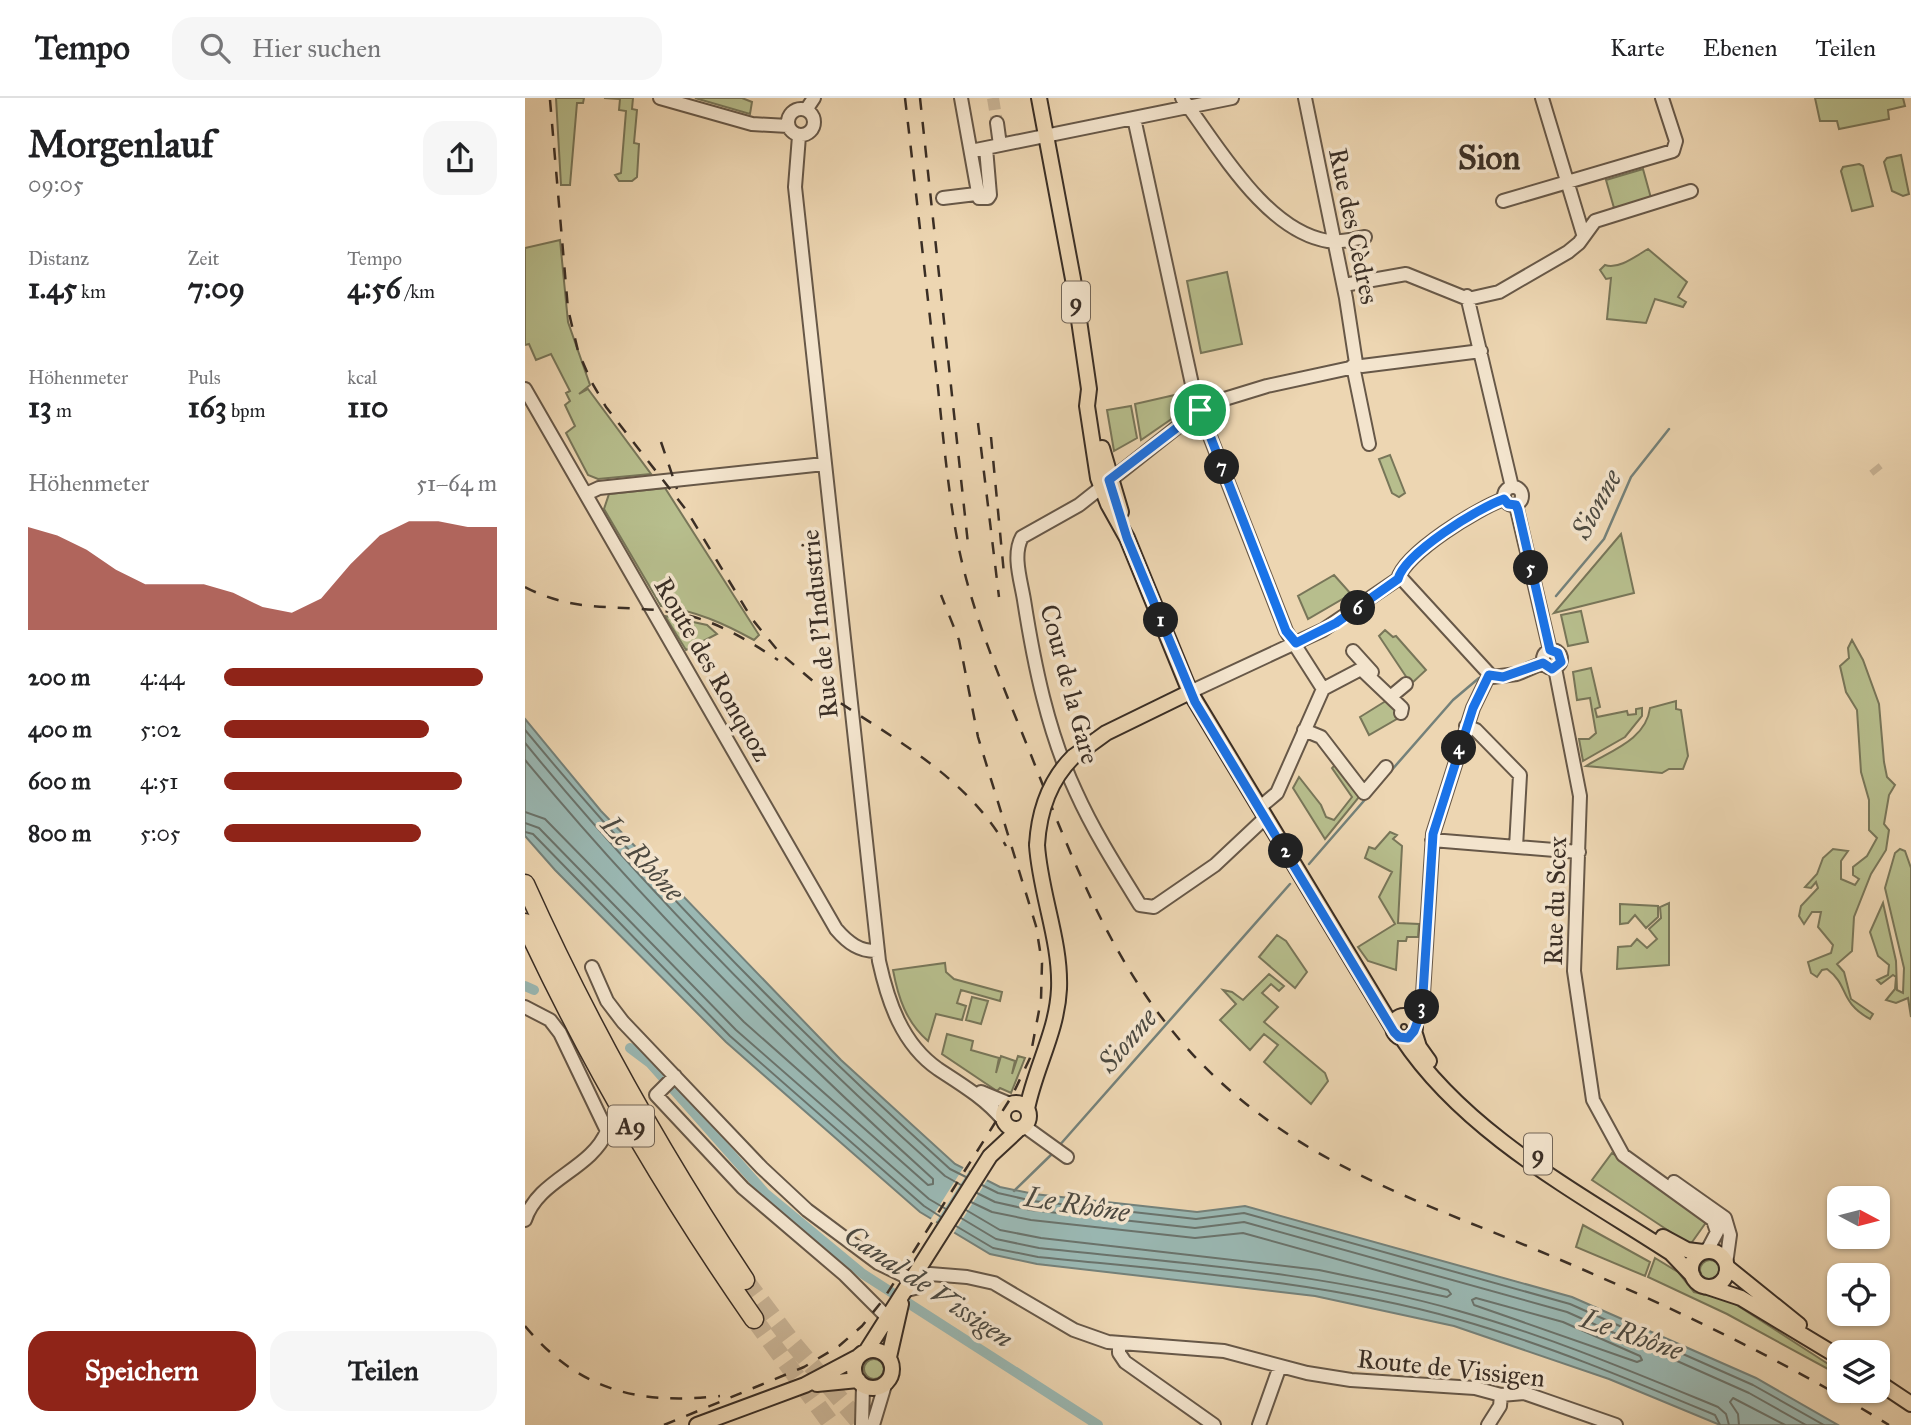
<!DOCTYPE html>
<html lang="de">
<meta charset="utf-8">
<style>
body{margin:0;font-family:"IM FELL Great Primer",serif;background:#f6f6f6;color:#202124;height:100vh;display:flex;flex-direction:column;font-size:26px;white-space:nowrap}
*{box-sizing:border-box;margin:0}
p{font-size:23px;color:#757577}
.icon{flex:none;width:38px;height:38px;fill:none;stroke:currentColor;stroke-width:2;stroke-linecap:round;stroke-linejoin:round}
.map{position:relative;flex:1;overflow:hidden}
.drawer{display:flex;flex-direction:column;background:#fff;width:525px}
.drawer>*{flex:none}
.needle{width:46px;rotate:97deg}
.buttons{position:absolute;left:1302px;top:1088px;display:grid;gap:14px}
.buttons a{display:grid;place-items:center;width:63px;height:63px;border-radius:14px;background:#fff;box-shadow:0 2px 5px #0004;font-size:35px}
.pin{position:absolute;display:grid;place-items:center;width:60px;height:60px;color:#fff;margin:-30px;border:4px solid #fff;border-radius:50%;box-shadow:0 2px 7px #0007}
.km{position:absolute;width:35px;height:35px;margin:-18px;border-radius:50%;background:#222;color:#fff;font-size:19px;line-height:35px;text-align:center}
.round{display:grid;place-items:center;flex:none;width:74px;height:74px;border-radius:21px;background:#f6f6f6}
.overview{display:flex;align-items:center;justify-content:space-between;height:119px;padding:0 28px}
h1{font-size:38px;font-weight:700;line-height:52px}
.figures{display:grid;grid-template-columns:repeat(3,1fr);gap:10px;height:119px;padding:7px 28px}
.figures div{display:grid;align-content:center}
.figures b{font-size:30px;font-weight:700}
.figures small{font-size:19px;font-weight:400}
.figures p{font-size:19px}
.chart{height:196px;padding:14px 28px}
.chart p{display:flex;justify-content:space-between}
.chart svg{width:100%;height:126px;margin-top:7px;fill:#8f2418;opacity:.7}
.cta{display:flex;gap:14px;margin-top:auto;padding:14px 28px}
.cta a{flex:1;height:80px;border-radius:21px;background:#8f2418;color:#fff;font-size:28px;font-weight:700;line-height:80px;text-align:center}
.cta a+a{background:#f6f6f6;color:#202124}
ul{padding:0 28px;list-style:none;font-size:23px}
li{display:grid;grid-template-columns:112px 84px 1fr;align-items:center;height:52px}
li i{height:18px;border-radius:9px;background:#8f2418}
header{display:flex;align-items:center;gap:42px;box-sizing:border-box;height:98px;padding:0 35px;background:#fff;border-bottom:2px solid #e0e0e0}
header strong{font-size:33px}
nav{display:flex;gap:38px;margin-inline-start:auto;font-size:24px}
.search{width:490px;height:63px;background:#f6f6f6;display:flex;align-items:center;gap:18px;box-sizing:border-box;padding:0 24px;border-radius:21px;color:#757577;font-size:26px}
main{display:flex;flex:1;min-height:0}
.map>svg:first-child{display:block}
.green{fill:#b7be8d;stroke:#787659;stroke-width:2}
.water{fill:#9ab8b3;stroke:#74817a;stroke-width:2}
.pier{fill:#edd6b2}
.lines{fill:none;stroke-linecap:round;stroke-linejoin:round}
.shore{stroke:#6a736c;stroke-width:2}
.stream{stroke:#74817a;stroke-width:2.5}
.canal{stroke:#9ab8b3;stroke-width:10}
.minor-tunnel{stroke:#c9b496;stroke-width:12;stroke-dasharray:12 6;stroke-linecap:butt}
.highway-tunnel{stroke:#c9b496;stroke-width:18;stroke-dasharray:18 9;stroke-linecap:butt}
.minor-casing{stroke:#675848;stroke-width:16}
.major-casing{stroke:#3a2e25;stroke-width:18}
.highway-casing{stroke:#3a2e25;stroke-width:21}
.minor{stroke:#f3e4cd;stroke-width:12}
.major{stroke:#edd6b2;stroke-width:14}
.highway{stroke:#edd6b2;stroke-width:18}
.rail{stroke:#3a2e25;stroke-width:2.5;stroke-dasharray:12 12;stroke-linecap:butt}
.major-bridge-casing{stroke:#3a2e25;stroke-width:18;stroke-linecap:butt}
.major-bridge{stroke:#edd6b2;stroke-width:14}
.route-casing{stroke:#fff;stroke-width:14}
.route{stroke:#1a73e8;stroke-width:9}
.labels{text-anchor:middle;stroke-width:7;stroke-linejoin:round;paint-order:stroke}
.shield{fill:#f3e4cd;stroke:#726557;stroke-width:2}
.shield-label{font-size:24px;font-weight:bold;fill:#3a2e25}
.street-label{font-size:26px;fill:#3a2e25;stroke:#f3e4cd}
.water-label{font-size:28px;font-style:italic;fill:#4d4a41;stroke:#f3e4cd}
.district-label{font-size:33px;font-weight:bold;fill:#3a2e25;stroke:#f3e4cd}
</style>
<header>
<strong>Tempo</strong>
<div class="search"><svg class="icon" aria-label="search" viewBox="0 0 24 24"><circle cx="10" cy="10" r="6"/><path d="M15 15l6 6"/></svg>Hier suchen</div>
<nav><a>Karte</a><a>Ebenen</a><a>Teilen</a></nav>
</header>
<main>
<section class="drawer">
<div class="overview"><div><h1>Morgenlauf</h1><p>09:05</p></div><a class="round"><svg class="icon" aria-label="share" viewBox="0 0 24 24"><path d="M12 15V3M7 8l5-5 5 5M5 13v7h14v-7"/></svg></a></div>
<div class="figures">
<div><p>Distanz</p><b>1.45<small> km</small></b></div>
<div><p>Zeit</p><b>7:09</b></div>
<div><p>Tempo</p><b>4:56<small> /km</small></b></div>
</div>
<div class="figures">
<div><p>Höhenmeter</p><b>13<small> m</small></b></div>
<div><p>Puls</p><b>163<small> bpm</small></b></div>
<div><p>kcal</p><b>110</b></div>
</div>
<div class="chart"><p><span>Höhenmeter</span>51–64 m</p>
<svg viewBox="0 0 160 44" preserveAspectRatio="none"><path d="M0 44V8L10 11L20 16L30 23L40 28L50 28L60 28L70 31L80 36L90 38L100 33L110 21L120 11L130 6L140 6L150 8L160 8V44z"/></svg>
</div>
<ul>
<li><b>200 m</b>4:44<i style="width:95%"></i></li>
<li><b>400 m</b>5:02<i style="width:75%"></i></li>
<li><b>600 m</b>4:51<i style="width:87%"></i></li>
<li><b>800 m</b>5:05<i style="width:72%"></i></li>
</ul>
<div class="cta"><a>Speichern</a><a>Teilen</a></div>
</section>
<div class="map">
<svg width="1386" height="1327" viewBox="0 0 1386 1327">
<rect width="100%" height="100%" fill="#edd6b2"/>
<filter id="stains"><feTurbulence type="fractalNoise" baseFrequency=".00286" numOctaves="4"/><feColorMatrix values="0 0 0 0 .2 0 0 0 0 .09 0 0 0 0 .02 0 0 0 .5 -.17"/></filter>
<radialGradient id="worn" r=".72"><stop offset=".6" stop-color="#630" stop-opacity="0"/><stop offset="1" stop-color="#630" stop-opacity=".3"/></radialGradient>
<path class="green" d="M31 0H59L58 5H52L45 87H36Z
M79 0H108L107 11 112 12 109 45 114 46 112 79 107 83H94L90 77 96 75 101 13 94 12 95 1Z
M170 0H217L227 4 225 16Z
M1290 0H1378L1380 8 1363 12 1364 21 1314 31 1312 23H1295Z
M1376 57 1384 96 1378 98 1367 93 1359 64 1362 60Z
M1334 66 1338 68 1348 108 1327 113 1316 73 1318 69Z
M1118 71 1126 100 1089 110 1081 82Z
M35 142 43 224 65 287 54 296 63 291 126 376 73 381 63 377 41 335 50 328 40 307 45 303 41 295 45 293 26 256 11 262 4 246 0 247V150Z
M1123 151 1162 184 1153 199 1161 204 1158 209 1130 201 1121 225 1082 221 1086 180 1081 181 1075 172 1080 167C1093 172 1111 158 1123 151Z
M702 174 717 246 676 255 662 183Z
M654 296 658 313 616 342 610 306Z
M606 308 612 340 589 353 582 312Z
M865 357 880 395 874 399 867 395 854 361Z
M140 390 234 537 229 542C198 525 171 513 136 508L79 411 84 396Z
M1096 436 1109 495 1029 515Z
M809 477 826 496 783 521 773 498Z
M1056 513 1063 544 1043 548 1036 517Z
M140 518 182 527 192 536 161 552Z
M860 532 868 539 871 538 901 572 886 586 854 538Z
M1327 542 1338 562 1354 606 1359 664 1362 679 1370 687 1364 697 1359 726 1364 732 1361 752 1346 776 1329 819 1327 853 1312 866 1319 874 1326 901 1348 916 1345 921C1313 903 1325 888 1302 871L1297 872 1292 879 1286 875 1283 864 1306 855 1308 847 1293 829 1296 814H1287L1279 826 1274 818 1276 808 1293 790 1291 784 1286 790 1280 789 1292 776 1298 760 1308 751 1323 753 1316 763V781L1330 787 1334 781 1328 777V769L1342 758 1352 740 1344 732V702L1336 674 1332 612 1321 594 1315 568 1324 560 1323 550Z
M1066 570 1075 609 1070 611 1072 619 1102 613 1103 617 1111 616V611L1117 610V618L1100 639 1058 663 1054 641H1064L1071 635 1065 600 1052 602 1048 574Z
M864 601 877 618 844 637 835 619Z
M1151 603V611L1156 612 1163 658 1158 671H1144L1137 675 1061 668C1085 653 1121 642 1125 610Z
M811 666 834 699 800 741 768 690 774 679 796 707 801 719 809 722 827 699 807 670Z
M865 734 872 737 868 741 877 748 873 825 894 826 893 839H882L881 843H873L871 872 843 863 833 849 870 826 854 799 867 774 840 760 844 749 850 751Z
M1375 751 1380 753 1386 770V919L1383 900 1371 905 1361 902 1370 891 1371 879 1368 877 1356 886 1352 882 1363 877 1364 867 1353 858 1345 834 1358 805 1371 863 1372 892 1378 895 1379 870 1360 790 1370 755Z
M1144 805V867L1092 871 1093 849 1106 848 1112 841 1122 850 1132 841 1124 831 1136 820 1135 809Z
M1095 806 1133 808V819L1121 830 1110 817 1103 825 1095 826Z
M752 837 761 843 782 874 770 890 734 859Z
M420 865 421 874 429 881 477 894 475 903 436 892 432 905 441 908 437 922 411 916 403 943C381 924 373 899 368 872Z
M744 876 759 888 754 893 746 886 737 895 753 909 739 924 800 975 803 983 786 1006 739 964 753 947 739 936 725 952 695 922 711 906 698 892 707 894 718 902Z
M447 899 463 903 456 926 441 922Z
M422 936 448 943 446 952 474 960 471 975 476 958 490 963 487 976 493 958 500 960 486 995 475 990 472 993 417 956Z
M1087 1055 1182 1123 1165 1147 1067 1082Z
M1058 1127 1125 1164 1120 1178 1051 1149Z
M1130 1160 1153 1174 1169 1194 1204 1202 1314 1273V1277L1202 1216 1123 1179Z
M1175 1172a10 10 0 1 1 20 0a10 10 0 1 1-20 0Z
M339 1271a10 10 0 1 1 20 0a10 10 0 1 1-20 0Z"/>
<path class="water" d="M0 621 76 713 316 962 430 1066 475 1089 509 1096 672 1114 720 1108 1047 1199 1231 1280 1313 1327H1195L1084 1281 929 1228 790 1198 512 1166 465 1156 395 1114 201 944 30 772 0 738Z"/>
<path class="pier" d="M440 1067 446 1070 409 1127 404 1124Z
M447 1071 464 1079 427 1138 411 1128Z"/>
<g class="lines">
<path class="shore" d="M0 632C130 789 274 935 425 1071L441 1079
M0 645C127 800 271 944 420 1078L436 1087
M0 662C124 812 264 951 408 1081V1086L403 1087 219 924 20 721 0 714
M0 725 14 730 211 932 404 1101 421 1111
M0 734 8 736 205 938 399 1108 416 1119
M457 1087 473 1095 508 1103 671 1121 719 1115 1045 1206 1228 1287 1299 1327
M452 1095 470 1104 506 1112 670 1130 719 1124 1042 1214 1224 1295 1281 1327
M441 1112 475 1132 516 1140 794 1172 922 1199 926 1196 923 1192 718 1135 670 1140 506 1122 467 1114 446 1104
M436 1120 471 1141 514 1150C653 1165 800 1174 934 1213 1023 1238 1108 1274 1193 1309L1201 1316 1204 1327
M431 1128 468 1150 513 1159C651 1173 798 1183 932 1221 1020 1246 1106 1282 1190 1317L1195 1327
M951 1200 1038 1224 1115 1258 1117 1262 1112 1264 949 1207 947 1202Z
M1214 1327 1213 1316 1205 1304 1208 1300 1260 1327"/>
<path class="stream" d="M1031 498 1079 441 1106 379 1144 331
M858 682 928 602 954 580
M784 766 844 697
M533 1049 765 786
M489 1093 529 1054"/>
<path class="canal" d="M0 888 9 892
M105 950 125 965 240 1095 338 1176 573 1327"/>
<path class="minor-tunnel" d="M468 0 472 25
M1349 369 1353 374"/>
<path class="highway-tunnel" d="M220 1182 267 1244 337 1327
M229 1221 307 1327"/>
<g class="minor-casing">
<path id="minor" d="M135 0 227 26 263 28
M436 0 454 100H463L465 97 461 50
M657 0C692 46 740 133 803 143 815 145 828 141 840 139
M780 0 821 200 831 265
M1017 0 1058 136
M263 24a13 13 0 1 1 26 0a13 13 0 1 1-26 0Z
M281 12 289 0
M609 20 670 300 761 533 798 591 752 695 734 710
M472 25 475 47
M274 38 270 89 354 863C363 904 377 946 413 971 436 986 461 1001 478 1022
M446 53 707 0
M418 100 451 96
M978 103 1148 53 1151 43 1137 0
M819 187 881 176 943 201 974 194 1043 154 1054 145 1070 123 1166 93
M942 198 987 389
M828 268 844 346
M0 291 311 831C323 845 335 854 353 853
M979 398a9 9 0 1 1 18 0a9 9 0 1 1-18 0Z
M61 396 74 390 299 366
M991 407 1025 552
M873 481 878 482 967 579 992 576 1018 565
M1018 561a9 9 0 1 1 18 0a9 9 0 1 1-18 0Z
M828 553 847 574
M1030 570 1055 698 1049 873 1068 1002 1098 1057 1188 1122 1192 1134 1182 1153
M798 591 836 571 877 610 876 615
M665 594 798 532 873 481C880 455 953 410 979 401
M869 596 881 586
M941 628 951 632 995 677 991 749
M779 632 796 639 839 695 861 669
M740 720 690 767 629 809 615 807C592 770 569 734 551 694 523 635 509 566 499 502 496 483 487 457 497 439L554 407 660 323 693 303 742 288 825 270 831 265 837 268 956 253
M907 742 1054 754
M67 869 82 903 98 924 237 1070 282 1112 353 1165 388 1182
M0 909 25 922 35 935 82 1033C66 1072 13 1081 0 1122
M883 919 896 902
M890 927 897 912 908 736 948 610 964 577
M150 978 131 997 218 1090 320 1177 362 1219
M456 994 485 1006
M499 1028 542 1059
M1149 1084 1200 1120 1205 1137 1201 1166
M382 1192 394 1189 405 1176 442 1179 469 1185 549 1232 583 1244 699 1253 782 1275 826 1282 950 1290 976 1297 999 1295 1091 1327
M594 1246V1255L600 1264 689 1327
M337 1327 338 1287
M348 1327 360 1287
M734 1327 755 1268
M963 1327 975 1308 976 1297"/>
</g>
<g class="major-casing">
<path id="major" d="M514 0 548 181 564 291 562 308 573 380 583 406 602 440 665 594 868 930
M577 350 596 414
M548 659 581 635 665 594
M868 929a11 11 0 1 1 22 0a11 11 0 1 1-22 0Z
M889 933 894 949 904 963
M877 940C940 1035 1052 1094 1146 1155L1168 1178
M478 1018a13 13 0 1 1 26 0a13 13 0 1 1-26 0Z
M502 1011C510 970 532 934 534 891 536 843 515 795 512 747
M1138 1139 1162 1152 1178 1154
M1166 1171a18 18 0 1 1 36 0a18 18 0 1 1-36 0Z
M1202 1169 1274 1227
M1183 1189 1216 1200 1314 1259
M329 1271a19 19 0 1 1 38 0a19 19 0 1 1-38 0Z
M342 1252 465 1058 494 1031
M364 1259 376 1206
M1353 1284 1386 1306
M292 1286 333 1282
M172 1327 280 1287 333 1259"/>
</g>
<g class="highway-casing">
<path id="highway" d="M0 786C62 924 136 1056 220 1182
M0 825C64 963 142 1096 229 1221"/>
</g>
<use href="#minor" class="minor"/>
<use href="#major" class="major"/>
<use href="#highway" class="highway"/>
<path class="rail" d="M380 0C391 93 401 187 412 280 418 337 423 395 434 451 449 522 479 590 506 657 573 827 623 955 790 1053 866 1097 951 1126 1031 1160 1146 1209 1257 1261 1364 1327
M395 0 443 446
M25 2 43 211 53 253 66 283 81 309 162 413 227 521 254 554 303 596
M453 325 474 499
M466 339 479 476
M136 344 152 391
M0 489C53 517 97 505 152 515 190 522 221 541 253 562
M296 592C363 638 440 676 481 748
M0 1228C54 1293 114 1307 195 1298
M139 1327 279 1269 314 1248 337 1228 358 1202 487 998 505 960 516 902 517 865 511 828 453 639 434 542 416 497"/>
<g class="major-bridge-casing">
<path id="major-bridge" d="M512 747C514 713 524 683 548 659"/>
</g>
<use href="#major-bridge" class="major-bridge"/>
</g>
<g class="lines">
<g class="route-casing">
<path id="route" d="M675 312 761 533 771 545 811 525 873 481C880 455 953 410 979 401L983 406 991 407 993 412 1025 552 1033 555 1036 564 1027 571 1018 565 978 579 964 577 948 610 908 736 897 912 889 933 883 940 874 939 869 934 670 604 602 440 584 382Z"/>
</g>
<use href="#route" class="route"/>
</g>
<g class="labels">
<g class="shield">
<rect x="537" y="183.5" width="28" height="41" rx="5"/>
<rect x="83" y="1007.5" width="46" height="41" rx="5"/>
<rect x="999" y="1035.5" width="28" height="41" rx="5"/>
</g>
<g class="shield-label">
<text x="551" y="212">9</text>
<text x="106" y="1036">A9</text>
<text x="1013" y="1064">9</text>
</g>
<g class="street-label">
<text transform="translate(829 128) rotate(78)" y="9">Rue des Cèdres</text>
<text transform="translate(294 526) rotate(-96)" y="9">Rue de l'Industrie</text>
<text transform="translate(188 571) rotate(60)" y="9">Route des Ronquoz</text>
<text transform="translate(545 586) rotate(75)" y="9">Cour de la Gare</text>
<text transform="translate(1030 803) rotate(-88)" y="9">Rue du Scex</text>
<text transform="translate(926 1270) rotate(6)" y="9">Route de Vissigen</text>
</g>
<g class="water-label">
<text transform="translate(1071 406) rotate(-61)" y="10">Sionne</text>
<text transform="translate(118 760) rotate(47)" y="10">Le Rhône</text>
<text transform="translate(602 942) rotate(-49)" y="10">Sionne</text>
<text transform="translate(552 1106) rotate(9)" y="10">Le Rhône</text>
<text transform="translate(404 1188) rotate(34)" y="10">Canal de Vissigen</text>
<text transform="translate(1107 1236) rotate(19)" y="10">Le Rhône</text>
</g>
<g class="district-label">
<text x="964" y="71">Sion</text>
</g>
</g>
<rect width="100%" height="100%" filter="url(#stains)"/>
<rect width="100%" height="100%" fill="url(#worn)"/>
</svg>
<div class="buttons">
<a><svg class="needle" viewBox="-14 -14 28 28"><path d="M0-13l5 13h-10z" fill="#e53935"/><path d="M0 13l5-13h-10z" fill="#757577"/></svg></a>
<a><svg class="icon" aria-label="locate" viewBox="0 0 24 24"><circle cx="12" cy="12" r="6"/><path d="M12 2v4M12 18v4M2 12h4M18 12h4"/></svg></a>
<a><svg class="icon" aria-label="layers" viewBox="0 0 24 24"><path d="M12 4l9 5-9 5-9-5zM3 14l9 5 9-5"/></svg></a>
</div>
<div class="pin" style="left:675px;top:312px;background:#1e9e55"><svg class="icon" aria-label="arrive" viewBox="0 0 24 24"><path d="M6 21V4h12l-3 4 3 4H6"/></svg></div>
<b class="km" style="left:636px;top:522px">1</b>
<b class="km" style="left:761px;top:753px">2</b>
<b class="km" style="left:897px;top:909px">3</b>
<b class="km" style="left:934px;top:650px">4</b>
<b class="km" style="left:1006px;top:470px">5</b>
<b class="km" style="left:833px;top:510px">6</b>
<b class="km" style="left:697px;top:369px">7</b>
</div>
</main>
